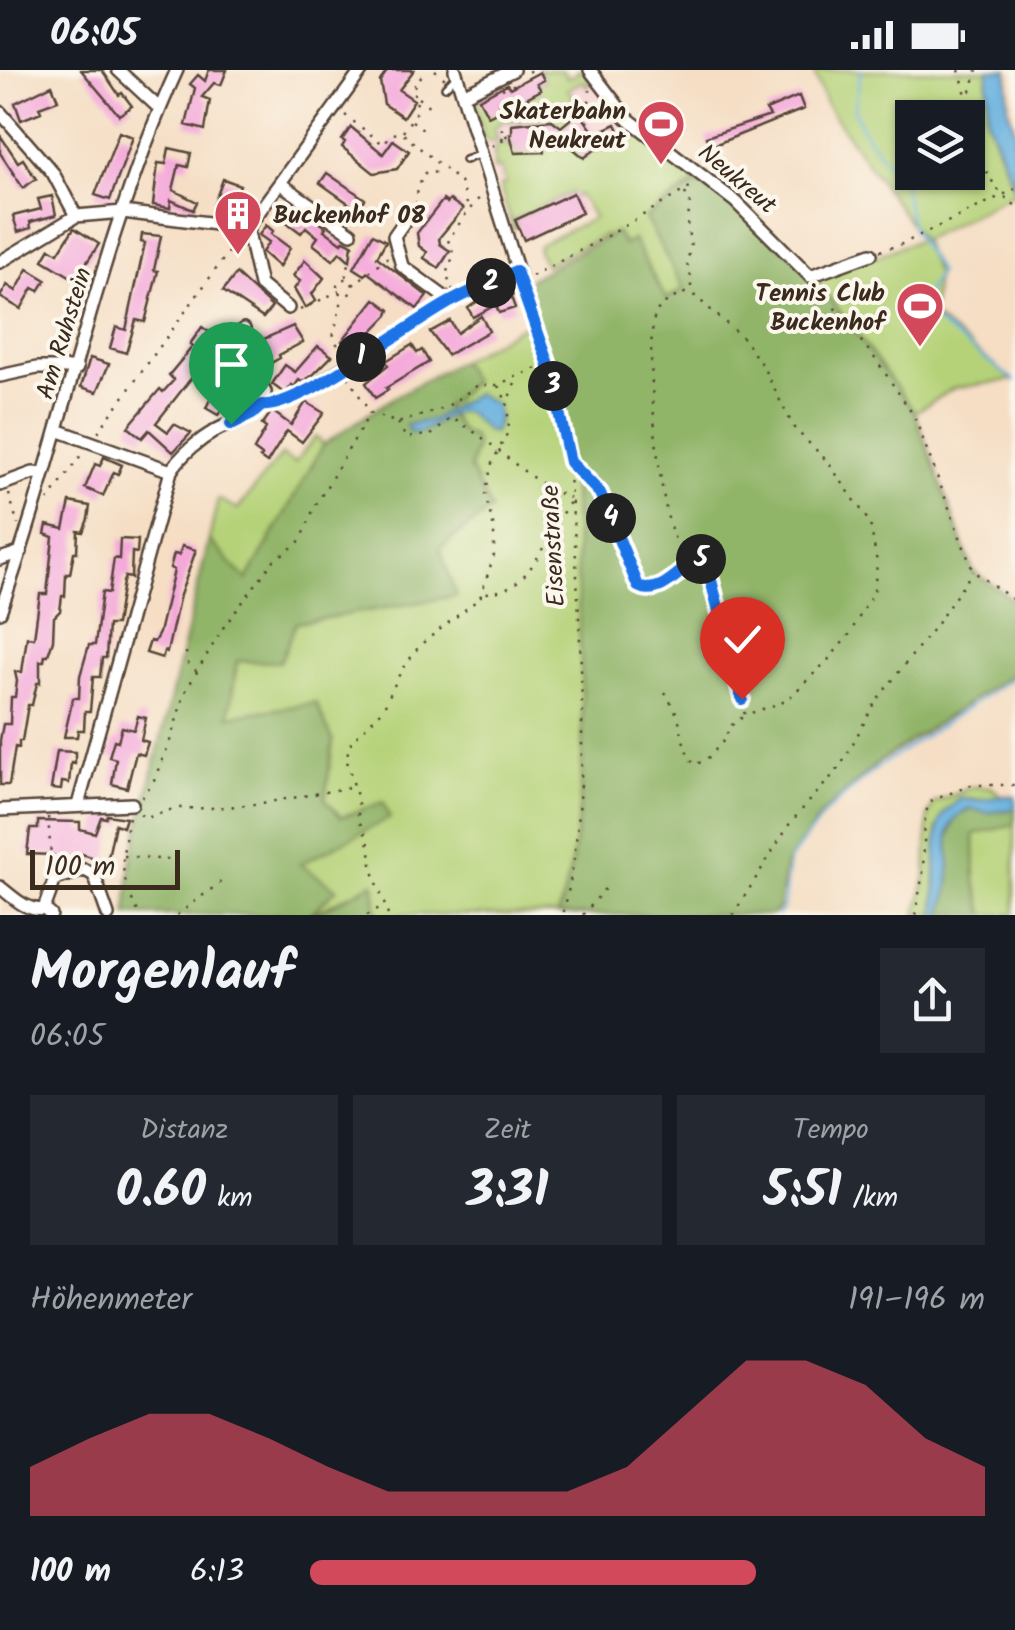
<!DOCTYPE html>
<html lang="de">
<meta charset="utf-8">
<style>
body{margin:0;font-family:Kalam,sans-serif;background:#242831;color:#f1f3f6;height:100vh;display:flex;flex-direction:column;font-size:38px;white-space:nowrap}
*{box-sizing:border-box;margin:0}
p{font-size:32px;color:#9ea1a6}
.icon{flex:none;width:55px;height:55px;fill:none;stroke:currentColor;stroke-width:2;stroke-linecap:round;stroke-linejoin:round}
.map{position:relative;height:845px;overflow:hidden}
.sheet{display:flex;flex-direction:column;background:#171b24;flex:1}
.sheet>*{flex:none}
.tools{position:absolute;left:895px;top:30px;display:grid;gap:20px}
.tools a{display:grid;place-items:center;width:90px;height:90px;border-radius:0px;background:#171b24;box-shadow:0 2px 8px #0004;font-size:50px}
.scale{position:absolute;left:30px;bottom:25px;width:150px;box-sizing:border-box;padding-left:10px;border:5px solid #3b2a1e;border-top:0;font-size:28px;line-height:35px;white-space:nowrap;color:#3b2a1e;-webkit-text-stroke:8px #fbf7ec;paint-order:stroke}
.pin{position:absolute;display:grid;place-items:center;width:85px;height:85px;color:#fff;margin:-102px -42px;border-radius:50% 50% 50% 0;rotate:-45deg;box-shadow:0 0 10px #0007}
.pin .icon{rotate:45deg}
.km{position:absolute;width:50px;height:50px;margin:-25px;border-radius:50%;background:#222;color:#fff;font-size:28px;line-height:50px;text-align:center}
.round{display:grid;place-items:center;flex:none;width:105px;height:105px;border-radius:0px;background:#242831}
.summary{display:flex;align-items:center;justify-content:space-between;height:170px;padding:0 30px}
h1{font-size:55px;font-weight:700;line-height:75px}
.stats{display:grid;grid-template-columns:repeat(3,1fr);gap:15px;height:170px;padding:10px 30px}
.stats div{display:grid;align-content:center;border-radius:0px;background:#242831;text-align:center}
.stats b{font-size:50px;font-weight:700}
.stats small{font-size:28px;font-weight:400}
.stats p{font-size:28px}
.chart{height:280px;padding:20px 30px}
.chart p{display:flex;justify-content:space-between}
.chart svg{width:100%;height:180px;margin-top:10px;fill:#d1495b;opacity:.7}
ul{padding:0 30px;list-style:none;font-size:32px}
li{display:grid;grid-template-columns:160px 120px 1fr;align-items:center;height:75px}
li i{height:25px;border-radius:12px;background:#d1495b}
.status{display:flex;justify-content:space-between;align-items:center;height:70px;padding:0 50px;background:#171b24;direction:ltr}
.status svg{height:28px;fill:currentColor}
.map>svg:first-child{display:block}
.built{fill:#f7cfd2}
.green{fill:#b5d278;stroke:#787e4b;stroke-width:2.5;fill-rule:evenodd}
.forest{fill:#90b468;stroke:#666f43;stroke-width:2.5}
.water{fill:#67b1df;stroke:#516e7e;stroke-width:2.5}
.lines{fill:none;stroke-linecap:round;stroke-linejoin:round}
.stream{stroke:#67b1df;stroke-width:2.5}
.building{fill:#f4a8da}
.lane-casing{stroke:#574537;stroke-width:10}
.street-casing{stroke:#574537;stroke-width:16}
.path{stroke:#574537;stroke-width:2.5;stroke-dasharray:2.5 8;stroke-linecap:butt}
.lane{stroke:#fff;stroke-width:5}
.street{stroke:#fff;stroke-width:11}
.route-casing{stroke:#fff;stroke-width:20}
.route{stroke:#1a73e8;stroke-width:12}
.labels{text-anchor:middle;stroke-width:8;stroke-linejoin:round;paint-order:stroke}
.poi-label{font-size:25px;font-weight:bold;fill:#3b2a1e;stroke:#fbf7ec;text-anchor:end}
.street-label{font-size:25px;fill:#3b2a1e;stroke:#fbf7ec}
</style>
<div class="status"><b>06:05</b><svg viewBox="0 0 49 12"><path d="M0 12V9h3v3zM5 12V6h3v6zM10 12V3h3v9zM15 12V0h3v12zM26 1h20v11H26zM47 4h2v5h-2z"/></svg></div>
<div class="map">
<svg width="1015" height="845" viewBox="0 0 1015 845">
<rect width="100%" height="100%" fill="#fbf7ec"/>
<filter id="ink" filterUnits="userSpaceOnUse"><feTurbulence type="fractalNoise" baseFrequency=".01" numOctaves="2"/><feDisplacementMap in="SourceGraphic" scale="20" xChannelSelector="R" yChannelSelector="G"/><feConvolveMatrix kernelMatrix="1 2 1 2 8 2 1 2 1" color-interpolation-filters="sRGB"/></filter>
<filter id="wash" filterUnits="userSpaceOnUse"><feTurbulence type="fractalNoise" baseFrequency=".0048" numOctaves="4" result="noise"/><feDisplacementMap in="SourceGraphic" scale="40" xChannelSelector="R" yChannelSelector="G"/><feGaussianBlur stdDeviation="2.25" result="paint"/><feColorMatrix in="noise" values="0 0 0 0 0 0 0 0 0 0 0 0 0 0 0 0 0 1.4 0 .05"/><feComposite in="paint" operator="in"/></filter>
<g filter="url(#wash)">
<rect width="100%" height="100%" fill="#f5dec4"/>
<path class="built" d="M589 6 632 61 626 69 596 95 500 116 481 57Z"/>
<path class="green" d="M539 0H562L567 8 578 3 577 0H585L589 6 588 18 583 11 568 19 587 50 579 42 564 62 554 50 519 53 518 49 509 52 506 49 494 58 498 69 491 72 484 68 473 28 488 19 493 21 480 29 502 39 499 34 512 26 517 33 540 21 537 14 544 10Z
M813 0H988L987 48 1015 122 922 170 936 203 932 246 1013 310 954 318 915 342 812 205 871 188 921 169 827 36ZM912 48H968V102H912Z
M633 60 665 81 662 87 665 88 669 83 700 109 645 148 685 218 666 229 633 170 624 175 616 162 606 168 604 165 546 195 538 181 539 175 594 148 579 125 574 127 572 123 514 150 516 156 513 160 500 116 506 114 501 98 494 99 495 77 505 70 509 76 514 73 532 78 533 83 544 82 543 75 568 73 585 88 600 75 602 79 614 73 616 77Z
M533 250C572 338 575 441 579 535 583 637 590 747 558 845H377L373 813 309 845 336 819 299 795 389 747 383 733 341 747 325 729 333 671 229 646 237 590 296 553 455 526 440 478 490 440 470 399 476 375 461 362 445 336 472 312 460 291Z
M315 367 324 374 247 511 209 470 218 429 238 439 281 385 295 393Z
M972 717H991L1002 726C989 734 975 728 961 728L937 758 935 845H917L926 805 928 746 934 733Z
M1015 755V844L985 845 975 810 974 764Z"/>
<path class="forest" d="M706 108 812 205 915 342 973 501 1015 531V602L879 692 823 743 786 794 779 838 772 845H558C591 745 583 632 578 528 576 483 577 436 569 391 560 333 543 278 524 223L530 209 616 162 624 175 633 170 666 229 684 219 645 148Z
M460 291 473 312 445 337 461 362 473 367 476 375 470 399 491 440 440 478 456 526 296 553 280 592 237 591 229 646 316 633 333 671 325 729 341 747 383 732 390 748 300 794 337 819 309 845H127L131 792 209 470 247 510 324 374 391 329Z
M974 737 986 743 1015 739V755L974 764 975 810 985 845H943L950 803 947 772 956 747Z
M374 813 377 845H312Z"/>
<path class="water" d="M988 0H1008V38L1015 60V120L987 48Z
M476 323 496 335 498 351 494 362H488L465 341C442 342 433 363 410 363L406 355 432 350Z
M1002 726H1015V739L986 743 969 738C939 757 951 774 950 804 950 817 945 832 943 845H935C938 821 932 762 943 745 947 739 955 734 961 728L977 731Z"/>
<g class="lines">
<path class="stream" d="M861 0 854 42 867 67 903 113 912 159 939 202C927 220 919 231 933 250L1015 311
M777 845 783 839 789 791 825 743 878 697 1015 606"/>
</g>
<g id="blocks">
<path class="building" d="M81 0H102L119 25 122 23 132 36 119 45Z
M209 0H227L221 15 214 13 202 27 210 30 205 60 186 55 195 18 190 14 198 5 205 11Z
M388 0H414L399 20 414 30 403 47 384 34 380 11Z
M540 2 544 10 537 14 541 20 517 33 512 27 499 34 502 39 488 46 479 29 507 14 510 18Z
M52 15 58 30 39 37 41 42 21 50 15 33Z
M799 26 804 39 709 77 706 67 770 46 766 40Z
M579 42 595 64 616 54 623 69 601 79 600 76 584 88 568 74 563 78 543 75 544 82 515 83 510 64H512V54L552 50 561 57Z
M351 57 383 84 393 70 409 81 397 99 374 103 342 77 345 72 342 70Z
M119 62 133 67 110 130 95 125Z
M0 65 18 92 23 89 36 109 23 118 0 83Z
M169 78 191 83 188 97 179 95 173 120 197 132 193 140 171 130 170 138 153 135 158 93 166 94Z
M327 103 365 129 358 140 320 113Z
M223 109 240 115 228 146 212 139Z
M573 123 582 143 524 170 515 150Z
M52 126 56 145 30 152 31 158 18 162 13 146 41 139 38 129Z
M443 130 447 133 450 130 463 139 439 168 440 174 450 181 439 198 424 188 427 182 419 176 417 163Z
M293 134 326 157 324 160 342 173 344 170 352 174 350 191 340 182 333 190 313 174 318 167 306 157 301 163 281 148Z
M266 155 273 161 271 164 290 178 279 197 262 182 269 172 259 165Z
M74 158 99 174 83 198 90 203 83 214 43 190 50 178 58 183Z
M142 164 161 166 154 200 158 201 145 252 136 250 126 283 110 278 116 257 126 260 145 173 141 172Z
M373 164 386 171 377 187 427 226 417 239 367 202 365 205 354 198Z
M305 190 324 208 312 224 316 231 305 238 294 219 300 211 293 206Z
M28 199 46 210 39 221 33 218 21 239 0 227 7 215 16 221Z
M236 204 272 237 263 248 223 221Z
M513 221 515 224 511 227 515 238 499 243 496 235 473 247 468 238 485 226 486 229Z
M375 229 390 240 388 245 354 280 342 271Z
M481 246 489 261 447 285 430 262 450 251 457 263Z
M293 256 303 272 279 285 280 288 269 294 266 288 259 291 250 275Z
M202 257 213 265 208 272 214 279 156 353 168 362 174 354 191 363 173 382 149 360 142 368 128 357 160 319 163 322 174 310 169 305 193 276 190 274Z
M412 275 417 283 422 280 429 292 386 318 388 320 375 328 366 313 388 295 386 291Z
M318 276 332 286 313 305 302 312 299 310 294 317 292 315 285 324 272 314 285 295 295 302Z
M90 288 109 294 97 322 81 317Z
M238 303 249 317 243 326 239 323 231 336 228 334 218 345 206 338 213 323 216 325Z
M306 332 324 343 302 372 287 361 267 393 260 388 262 386 254 380 266 358 262 355 272 341 291 355Z
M104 387 122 395 118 404 114 402 103 426 85 418 95 394 100 396Z
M70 432 90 436 88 449 83 462 78 461 77 482H74L70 504H66L65 526H62L60 541 54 547 53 570 48 585H45L44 591H40V613H37L32 635H28L22 671H19V678L15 677 9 715H0V670L3 654H10L11 627H15L17 611 15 602H22L27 567 34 568 40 524H47L53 467 45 464 47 455 64 459Z
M120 469 138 470 137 483 132 482 131 508 125 507 123 512 116 555H108L106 588H102L100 607H93L90 641H85L84 660H78L77 667H64L73 628H79L80 606 89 575H95L102 522 109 523 114 488 119 489Z
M182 476 196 480 180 525 167 582 164 581 162 588 146 583 150 571 154 572 159 563 174 500 170 498 174 484 179 485Z
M138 646 146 648 141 670 148 672 144 685 136 683 127 718 112 714 116 689 109 687 114 670 118 671 122 657 134 660Z
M57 681 75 682V694L71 693 69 713 62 712 61 720 51 719Z
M107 745 126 748 123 757 115 754 107 792 82 784V791L54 799 53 785 27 784 30 759H38V751L80 752V759L95 763 101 747 106 748Z"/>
</g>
</g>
<g filter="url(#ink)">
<use href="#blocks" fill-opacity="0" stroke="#574537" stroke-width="2.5"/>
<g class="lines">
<g class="lane-casing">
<path id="lane" d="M445 17 455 7
M465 90 478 85"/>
</g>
<g class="street-casing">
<path id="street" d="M118 0 159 38
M455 0 533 250
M590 0 627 48 736 132 810 206 871 184
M463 25 513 0
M0 42 53 103 76 146
M281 114 351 163
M411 142 394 166 402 196 451 232
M247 158 260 215 288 238
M0 192 76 146 123 142 247 158 362 0
M232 274 244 259
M0 306 37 298H77
M307 320 451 232 516 201
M57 360 171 401
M171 401C181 385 199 370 215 361 236 349 259 348 265 322L232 274 226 269 222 275
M0 415 33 403 44 404
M0 489 21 482
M0 542C63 365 99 170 177 0
M78 735 171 401
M0 740 132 734
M0 817C13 827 27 842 44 839L51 845
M44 839 55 809 85 800 94 805 108 845"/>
</g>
<path class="path" d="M435 0 445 9
M529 0 530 7
M959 0C974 43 973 108 1015 135
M502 19 519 13
M418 28 430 37 432 33
M968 32 977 0
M345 45 383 74 392 64 402 63 460 112 469 140 482 125
M412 51 427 62
M587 53 590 20
M403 62 416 42 417 27 411 20 426 0
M503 69 499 63 503 58 507 67
M621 70 623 72
M614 73 616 77
M492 76 510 67
M726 111 749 113
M685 123 690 133 687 157 691 174 687 194 692 210 690 221
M416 134 418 117 426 101 437 103 441 99
M880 181 902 174 1015 119
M532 206 613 163 695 114
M346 207 354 171
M337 217a8 8 0 1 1 16 0a8 8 0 1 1-16 0Z
M815 213 877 291 914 346 973 501 1015 531
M353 215 388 187
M453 221 446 204 454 185 448 170 468 141
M300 240 339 221
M537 257C547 281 551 306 557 331 570 396 575 460 578 527 583 632 588 742 563 845
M343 284 333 267 343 225
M348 307 370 343 398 353 445 338 478 315H497L548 293
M498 316 506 330
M273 337 297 325
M398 353 406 368 433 364 451 348C498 372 523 411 573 429 544 460 537 523 483 523
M98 362 240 166
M570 392 600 423 638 516C660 528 681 499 699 487L707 495 745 645 786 631 828 590 849 565 874 521 877 493 871 458 865 445 827 391 794 358 763 297 744 269 695 226 685 223C673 228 660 233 655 245 644 276 659 440 675 469 681 478 689 484 699 487
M9 424 18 455
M48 431 84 381
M186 582 187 592 196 601
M665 622 678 646 685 678 694 695 706 690 726 668 729 657 744 646
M142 728 154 710 170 671 185 622 223 558 274 490 297 474 303 466 314 438 370 343
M140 744 145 748C158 746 172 737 184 738 240 740 296 727 352 717
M48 747 52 799
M129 747C121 789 118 807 140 845
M124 786 171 790
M177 845 222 811
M367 845 383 836
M388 845 373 801 368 769 358 749V730L347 691 348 680 352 670 382 641 401 601 420 575 480 528 494 485V458L485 425 492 393 509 360 507 332 518 307
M583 845 608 815
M733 845 790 753 840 697 876 631 936 555 973 501
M915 845 923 803 925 744 931 731 971 715H1015"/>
<use href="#lane" class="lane"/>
<use href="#street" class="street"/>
</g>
</g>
<g class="lines" filter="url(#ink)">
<g class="route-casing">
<path id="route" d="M231 354 252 344 262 335C298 340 413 251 452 231 473 220 495 211 516 201L548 292 570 392 600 423 638 516C660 528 681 499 699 487L707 495 742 629"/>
</g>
<use href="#route" class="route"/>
</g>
<defs>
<g id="stadium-pin" transform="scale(2.5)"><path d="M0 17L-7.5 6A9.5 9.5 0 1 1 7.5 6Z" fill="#d1495b" stroke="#fbf7ec"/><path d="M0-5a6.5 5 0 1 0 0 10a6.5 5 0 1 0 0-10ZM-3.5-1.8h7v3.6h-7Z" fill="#fff"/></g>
<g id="building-pin" transform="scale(2.5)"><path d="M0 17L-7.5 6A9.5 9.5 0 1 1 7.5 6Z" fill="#d1495b" stroke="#fbf7ec"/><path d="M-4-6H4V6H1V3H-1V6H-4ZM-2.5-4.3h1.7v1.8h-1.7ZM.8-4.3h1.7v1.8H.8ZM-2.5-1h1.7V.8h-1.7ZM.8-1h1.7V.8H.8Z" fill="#fff"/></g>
</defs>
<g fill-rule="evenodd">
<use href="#stadium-pin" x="661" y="54"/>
<use href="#building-pin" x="238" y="144"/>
<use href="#stadium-pin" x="920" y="236"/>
</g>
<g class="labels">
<g class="poi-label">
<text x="626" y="49">Skaterbahn<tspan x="626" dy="29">Neukreut</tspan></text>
<text x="273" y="153" text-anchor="start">Buckenhof 08</text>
<text x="885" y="231">Tennis Club<tspan x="885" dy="29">Buckenhof</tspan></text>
</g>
<g class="street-label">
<text transform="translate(738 108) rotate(40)" y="9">Neukreut</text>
<text transform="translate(63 263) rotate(-73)" y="9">Am Ruhstein</text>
<text transform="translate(552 476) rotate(-93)" y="9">Eisenstraße</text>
</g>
</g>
</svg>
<div class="tools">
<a><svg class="icon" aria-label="layers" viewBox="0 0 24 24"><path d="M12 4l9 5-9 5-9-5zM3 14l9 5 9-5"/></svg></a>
</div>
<div class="scale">100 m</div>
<div class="pin" style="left:231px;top:354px;background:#1e9e55"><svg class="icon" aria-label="arrive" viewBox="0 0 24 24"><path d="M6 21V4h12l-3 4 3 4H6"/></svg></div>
<div class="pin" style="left:742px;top:629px;background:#d93025"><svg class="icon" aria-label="check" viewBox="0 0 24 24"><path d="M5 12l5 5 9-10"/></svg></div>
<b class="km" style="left:361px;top:287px">1</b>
<b class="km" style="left:491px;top:213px">2</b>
<b class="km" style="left:553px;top:316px">3</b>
<b class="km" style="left:611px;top:448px">4</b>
<b class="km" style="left:701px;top:489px">5</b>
</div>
<section class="sheet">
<div class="summary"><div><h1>Morgenlauf</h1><p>06:05</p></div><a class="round"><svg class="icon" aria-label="share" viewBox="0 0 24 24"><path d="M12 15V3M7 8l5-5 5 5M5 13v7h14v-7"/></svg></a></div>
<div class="stats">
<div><p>Distanz</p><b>0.60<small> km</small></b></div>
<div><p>Zeit</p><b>3:31</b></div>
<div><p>Tempo</p><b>5:51<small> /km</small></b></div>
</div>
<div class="chart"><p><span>Höhenmeter</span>191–196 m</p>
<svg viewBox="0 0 160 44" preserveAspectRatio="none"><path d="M0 44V32L10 25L20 19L30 19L40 25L50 32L60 38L70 38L80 38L90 38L100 32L110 19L120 6L130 6L140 12L150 25L160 32V44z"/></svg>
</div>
<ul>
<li><b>100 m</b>6:13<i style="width:66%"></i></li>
</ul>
</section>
